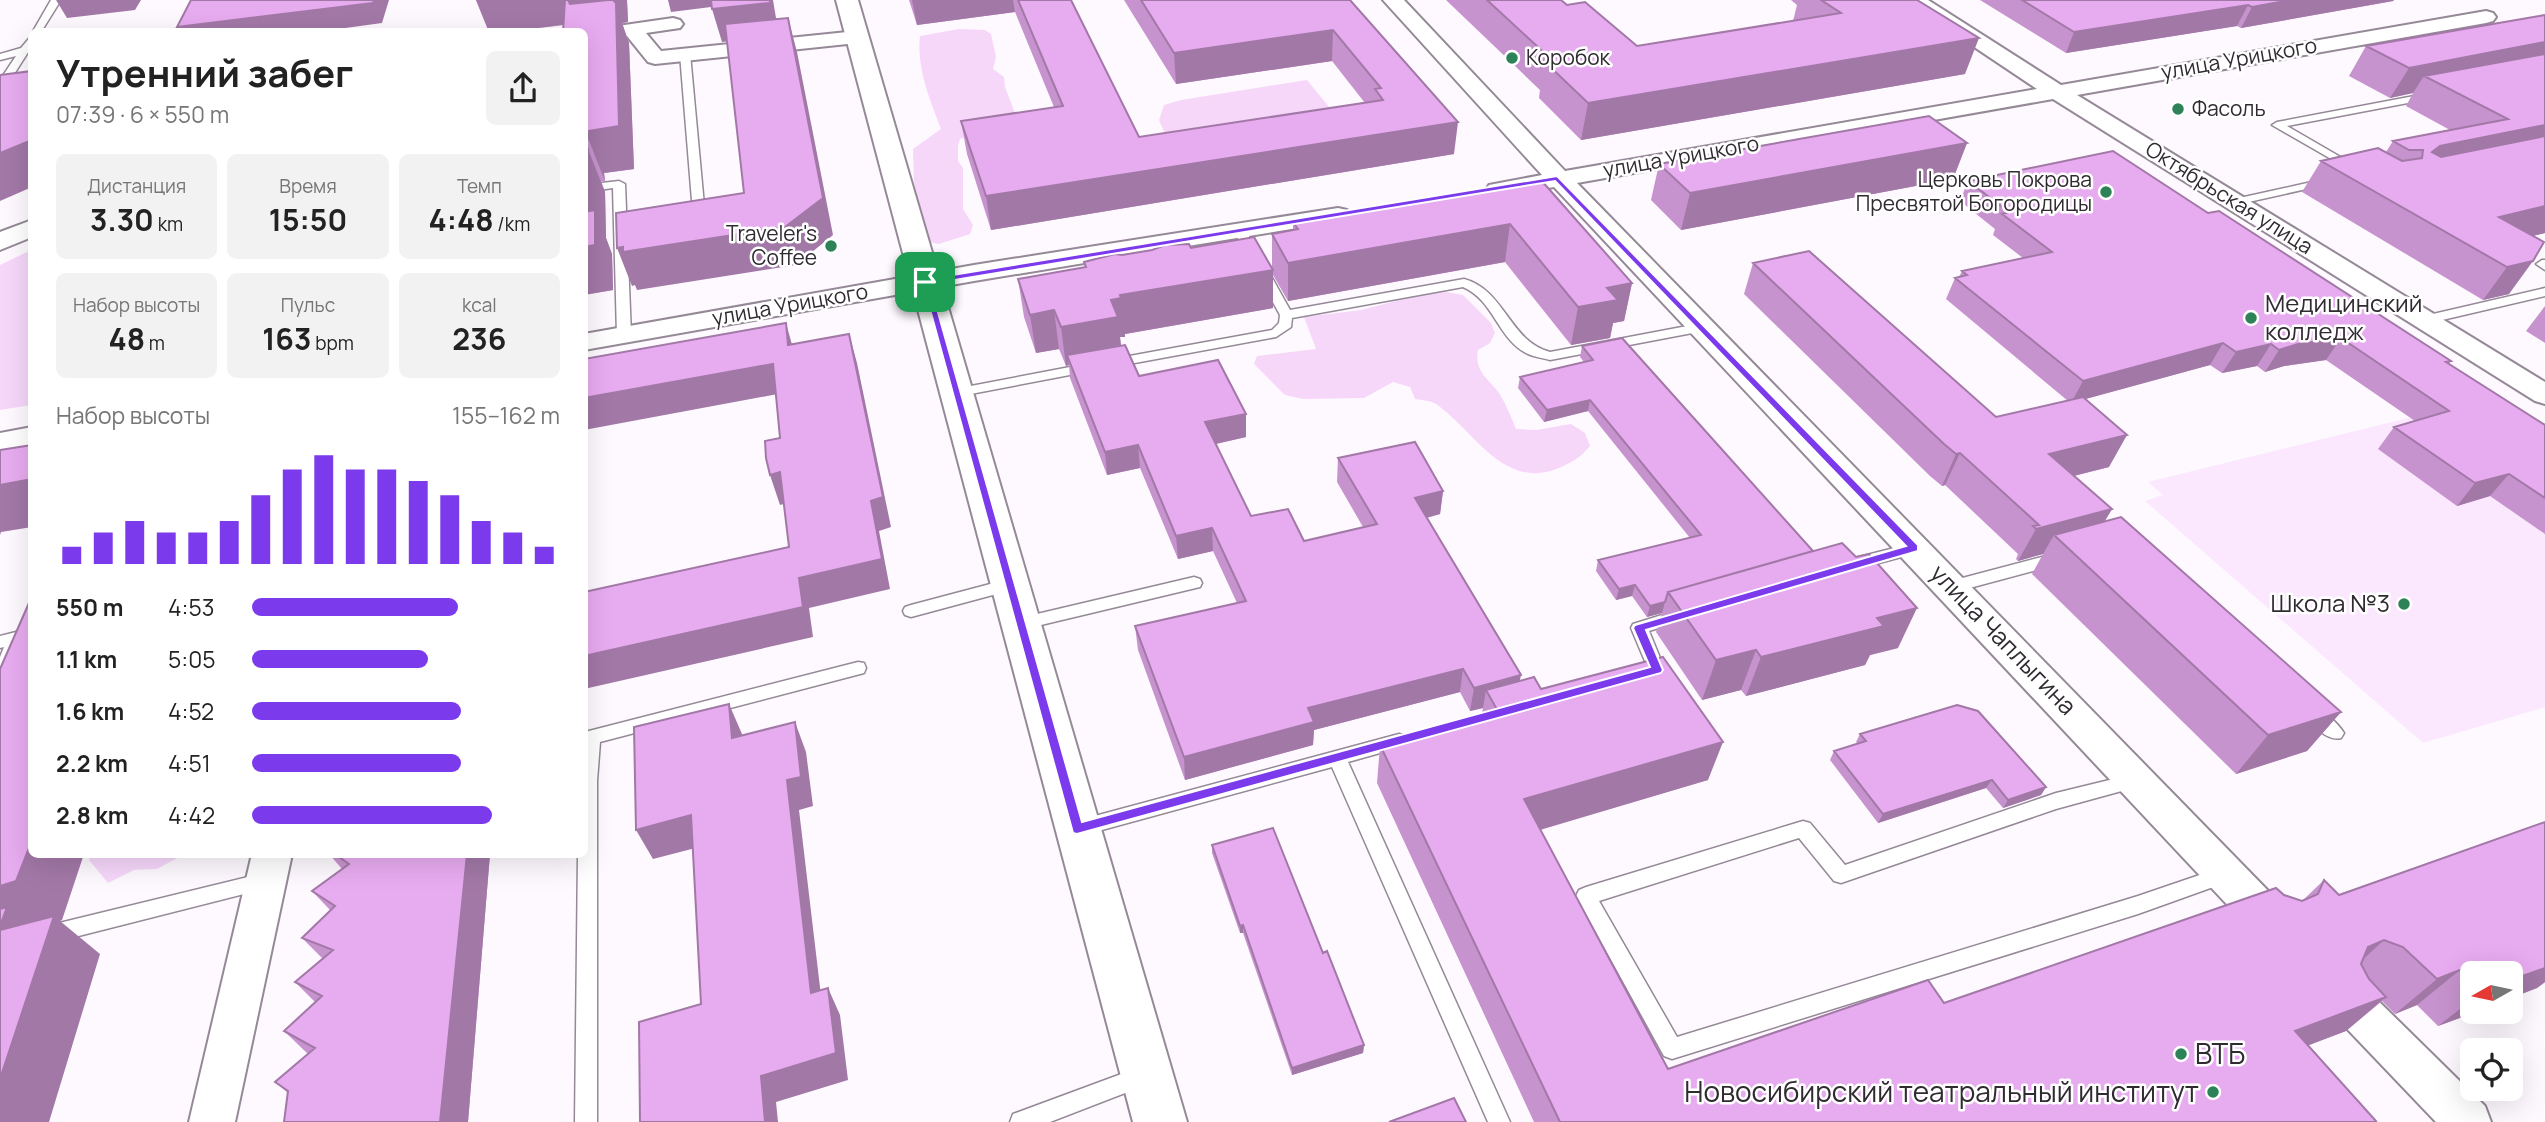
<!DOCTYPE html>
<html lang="ru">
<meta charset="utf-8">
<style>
body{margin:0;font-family:Manrope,sans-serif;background:#f2f2f2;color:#222;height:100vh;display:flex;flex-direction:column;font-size:26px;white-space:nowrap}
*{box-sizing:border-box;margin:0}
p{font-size:23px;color:#767676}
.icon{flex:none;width:38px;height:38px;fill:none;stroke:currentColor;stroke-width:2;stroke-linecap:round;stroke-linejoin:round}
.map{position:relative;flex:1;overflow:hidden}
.details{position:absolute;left:28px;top:28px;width:560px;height:830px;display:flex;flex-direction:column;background:#fff;border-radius:10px;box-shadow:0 7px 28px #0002}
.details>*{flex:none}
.needle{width:46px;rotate:261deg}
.buttons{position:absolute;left:2460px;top:961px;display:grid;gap:14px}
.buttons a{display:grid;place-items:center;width:63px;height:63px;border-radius:10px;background:#fff;box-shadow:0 7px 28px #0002;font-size:35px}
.pin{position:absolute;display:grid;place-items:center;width:60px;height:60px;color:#fff;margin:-30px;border-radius:14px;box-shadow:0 4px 10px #0006}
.round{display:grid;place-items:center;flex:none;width:74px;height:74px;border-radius:10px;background:#f2f2f2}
.headline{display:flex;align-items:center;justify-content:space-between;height:119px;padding:0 28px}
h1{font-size:38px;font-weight:700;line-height:52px}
.metrics{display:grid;grid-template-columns:repeat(3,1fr);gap:10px;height:119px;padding:7px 28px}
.metrics div{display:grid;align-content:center;border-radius:10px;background:#f2f2f2;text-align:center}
.metrics b{font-size:30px;font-weight:700}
.metrics small{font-size:19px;font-weight:400}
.metrics p{font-size:19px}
.chart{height:196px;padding:14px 28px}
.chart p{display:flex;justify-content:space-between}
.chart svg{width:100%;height:126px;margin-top:7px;stroke:#7c3aed;stroke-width:6}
ul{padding:0 28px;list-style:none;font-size:23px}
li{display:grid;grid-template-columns:112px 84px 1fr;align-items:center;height:52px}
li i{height:18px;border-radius:9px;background:#7c3aed}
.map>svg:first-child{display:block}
.built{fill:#fbe8fe}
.green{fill:#f6d7fa}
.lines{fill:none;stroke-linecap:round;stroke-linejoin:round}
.lane-casing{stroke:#958997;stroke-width:3}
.street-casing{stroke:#958997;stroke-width:4}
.secondary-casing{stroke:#958997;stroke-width:4}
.lane{fill:#fff;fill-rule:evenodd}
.street{fill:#fff;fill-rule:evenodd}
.secondary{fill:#fff;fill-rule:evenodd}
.wall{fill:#c793ce}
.shaded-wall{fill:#a278a7}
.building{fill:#e7abef;stroke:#a278a7;stroke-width:2}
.route{fill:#7c3aed;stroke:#fff;stroke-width:2;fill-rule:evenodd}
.poi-dot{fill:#2d8357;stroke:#fff;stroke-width:2.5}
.labels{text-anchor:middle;stroke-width:5;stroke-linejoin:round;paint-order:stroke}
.far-poi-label{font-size:21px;fill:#302b31;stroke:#fff;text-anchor:start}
.far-street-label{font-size:21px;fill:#302b31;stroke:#fff}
.poi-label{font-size:24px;fill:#302b31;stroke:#fff;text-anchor:start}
.street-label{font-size:24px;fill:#302b31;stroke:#fff}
.near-poi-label{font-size:28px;fill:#302b31;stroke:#fff;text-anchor:start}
</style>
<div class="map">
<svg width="2545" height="1122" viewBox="0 0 2545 1122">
<rect width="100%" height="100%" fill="#fef9ff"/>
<path class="built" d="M2485 399 2545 439V707L2423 743 2145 501 2163 495 2148 482Z"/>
<path class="green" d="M959 29 985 30 991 34 996 57 993 69 1004 77 1005 87 1018 121 960 139 958 146V161L963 168V209L973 225 970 234 939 244 923 241 914 181 913 149 941 129C930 100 916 67 920 36Z
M1307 80 1330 108 1225 124 1219 140 1166 136 1159 120 1164 105 1181 100Z
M31 250V405L0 410V265Z
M1446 292 1463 295 1491 323 1495 333 1490 343 1478 350C1474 371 1488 378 1499 393 1506 404 1511 417 1516 429L1536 430 1571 424 1585 433 1590 446C1581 457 1573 462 1559 468 1503 491 1475 431 1436 404 1431 401 1422 400 1415 399L1410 387 1393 382 1364 398 1303 399 1285 395 1254 364 1257 356 1316 349 1304 317 1361 310 1427 293Z
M90 854H185L157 869 134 870 108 883 89 860Z"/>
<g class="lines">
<g class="lane-casing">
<path id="lane" d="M51 0H61L41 32 32 33Z
M32 35V46L4 90 0 91V80L16 56 0 60V54L21 48Z
M685 51 690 54 705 216 692 221 686 217 693 213 680 54Z
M2430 93 2435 96 2434 98 2287 126 2356 166 2358 168 2352 171 2272 125 2277 122Z
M2325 179 2329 180V184L2235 205 2229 202 2235 199Z
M619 181 625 184 631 335 624 339 617 335 613 188 584 192V185Z
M1240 227 1246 231 1290 310 1464 279C1505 290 1509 341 1550 352L1703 323 1710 327 1703 331 1550 360C1543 358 1535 357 1528 354 1498 340 1494 300 1463 287L1292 318 1291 327 1276 337 1113 367 1108 366 1106 363 1108 360 1113 359 1272 330 1279 323 1280 315 1234 231Z
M2542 260H2545V270L2536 264Z
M2545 288V296L2425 324 2419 320 2420 317Z
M1091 363 1096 364 1098 367 1096 370 955 397 948 393 955 389Z
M1914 543 1920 544 1922 548 1920 552 1853 570 1845 564 1847 560Z
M2057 553 2065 559 2063 563 1951 593 1943 587 1951 581Z
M1194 577 1200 579 1202 583 1200 587 1020 630 1014 628 1012 624 1014 620 1020 618Z
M1009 579 1017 585 1015 589 911 617 905 615 903 611 905 607 911 605Z
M1678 610 1684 612 1686 616 1684 620 1649 631 1665 670 1663 675 1647 680 1641 678 1638 673 1641 668 1647 666 1631 628 1633 624Z
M16 632 22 634 24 638 9 679 6 684 0 686V657L4 647 0 648V636Z
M858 662 864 663 866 668 864 673 600 742 597 781V1122H575L578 854H584L585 732Z
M2312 706C2323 710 2338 723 2344 733L2341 738C2328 742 2310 724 2303 713L2306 708Z
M1399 734 1405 736 1408 741 1405 746 1348 762 1510 1122H1488L1332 767 1080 836 1073 834 1071 828 1073 822 1080 820Z
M2134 774 2140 776 2143 781 2140 786 2056 809 1841 883 1834 881 1799 838 1599 901 1677 1037 2138 896 2223 867 2230 869 2233 875 2230 881 2138 914 1672 1059 1664 1056 1576 896 1579 890 1586 887 1803 821 1810 823 1845 865 2056 793Z
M264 873 271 875 274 881 271 887 264 889 51 943 44 940 41 934 44 928 51 925Z
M1143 1066 1151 1069 1154 1076 1151 1083 1050 1122H1010L1013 1114Z"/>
</g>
<g class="street-casing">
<path id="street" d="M1383 0H1404L1565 171 2037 89 1904 0H1928L2061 85 2486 11 2493 13 2496 17 2493 21 2486 23 2077 95 2545 382V404L2535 401 2053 99 1577 183 2280 903 2286 916 2280 929 2265 935 2250 929 1554 187 1498 197 1489 195 1486 190 1489 185 1542 175Z
M673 18 680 20 683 24 680 28 646 33 661 51 857 31 864 33 867 37 864 41 857 43 655 64 648 62 627 36 584 41V32H576Z
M1338 208 1347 210 1350 215 1347 220 974 281 584 350V334L974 265Z
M32 220V237L0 250V232Z
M32 427V447L0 453V433Z
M252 854H292L235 1122H189Z
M2346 978 2361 984 2485 1106 2491 1122H2436L2331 1012 2324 998 2331 984Z"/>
</g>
<g class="secondary-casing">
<path id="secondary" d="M836 0H858L1187 1122H1133Z"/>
</g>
<use href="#lane" class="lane"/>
<use href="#street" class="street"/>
<use href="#secondary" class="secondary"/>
</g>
<path class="wall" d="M476 0H627L628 22 622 23 629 43 634 169 604 173 605 181H601L605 192 606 238 612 254 613 290 584 295V32L564 25 506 32H489Z
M909 0H1071L1139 137 1365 103 1332 61 1176 84 1124 0H1350L1454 154 991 230 967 154 961 121 1054 107 1015 12 917 25Z
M1446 0H1561L1567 5 1637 46 1793 21 1797 5 1791 0H1917L1965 74 1581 140 1539 98 1540 90Z
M1980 0H2394L2393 1 2241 28 2237 26 2066 53Z
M2545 15V233L2533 236 2509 294 2483 300 2302 192 2321 161 2386 152 2393 141 2450 130 2406 106 2413 93 2390 98 2349 76 2366 46Z
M1967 143 1953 179 1681 230 1651 200 1659 164Z
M1541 180 1632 283 1624 321 1613 323 1610 338 1571 345 1505 262 1288 301 1273 275V308L1125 334V337H1120L1121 345 1139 376 1246 437 1216 444 1251 516 1304 541 1363 527 1337 482 1338 458 1443 491 1440 514 1427 518 1519 681 1541 689 1708 780 1540 829 1668 1069 1944 1003 2284 895 2302 901 2324 880 2339 895 2545 822V982L2537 988 2511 998V973H2473V1012H2476L2438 1026 2417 1005 2395 1014 2382 1001 2346 1031 2308 1045 2374 1122H1534L1377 783 1380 745 1481 718 1483 708 1470 711 1460 692 1314 730 1313 745 1185 780 1138 650 1135 626 1237 603 1213 551 1178 559 1140 468 1107 475 1070 378 1069 365 1066 366 1059 349 1036 353 1024 317 1018 279 1085 267 1084 262 1122 255 1191 248 1272 267V234L1293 230V222Z
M1968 181 2208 213 2451 361 2449 364 2545 425V534L2490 496 2457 506 2378 449 2394 427 2415 421 2326 360 2284 366 2265 372 2257 366 2222 373 2210 365 2085 399 2109 467 2074 476 2112 509 2104 522 2341 712 2307 751 2236 774 2032 574 2043 554 2018 561 2016 559 2018 554 1945 485 1942 486 1930 476 1744 294 1753 263 1996 417 2068 401 1946 299 1955 278 1959 277 1962 271 2023 258 1993 235 1995 229 1960 201Z
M2545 306V343L2526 331Z
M1582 346 1898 648 1870 655 1865 665 1746 696 1741 690 1702 700 1656 632 1662 613 1647 617 1632 596 1616 600 1596 571 1598 560 1690 538 1588 411 1544 422 1518 388 1520 377 1584 362 1580 357Z
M1860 734 2046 787 2041 795 2003 808 1986 788 1878 823 1830 760 1834 751 1858 744 1856 742Z
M1212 845 1323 953 1364 1045 1363 1053 1292 1075 1243 933H1240L1212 853Z
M329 854H490L468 1122 284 1121 288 1093 275 1082 308 1054 284 1031 315 1002 295 982 323 959 302 938 330 910 312 891 342 869Z"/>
<path class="shaded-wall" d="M56 0H141L135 10 67 18Z
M374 0H389L382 23 316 32H180L177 27Z
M476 0H627L628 22 622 23 629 43 634 169 604 173 605 181 588 138 580 29 570 3 569 24 506 32H489Z
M668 0H717L719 6 671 12Z
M770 0H773L779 36 722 42 712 9Z
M912 0H1013L1015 12 917 25Z
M2291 0H2394L2393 1 2241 28 2252 7Z
M2248 5 2237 26 2066 53 2074 32Z
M788 18 797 52 833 235 796 265 637 290 635 285 632 286 617 248 785 227Z
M1333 30 1332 61 1176 84 1174 53Z
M1979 38 1965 74 1581 140 1588 103Z
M2545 42V68L2424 76 2413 93 2390 98 2409 68Z
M1458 122 1454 154 991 230 986 196Z
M2545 125V151L2419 177 2432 152 2440 146Z
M32 140V187L0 201V153Z
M1967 143 1953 179 1681 230 1690 193Z
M588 149 605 192 606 238 612 254 613 290 584 295V247L589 211Z
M2545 206V233L2475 249 2499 217Z
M1510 224 1505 262 1288 301V263Z
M2533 261 2509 294 2483 300 2507 267Z
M1273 270V308L1125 334V337H1120L1122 355H1067L1069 365 1066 366 1061 327 1120 295Z
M1632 283 1624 321 1613 323 1610 338 1571 345 1578 307 1607 288Z
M1054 310 1059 349 1036 353 1030 315Z
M786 323 794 352 788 345Z
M849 334 857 363 891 527 879 531 890 589 809 608 813 637 584 689V656L799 578 871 501Z
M2341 338 2326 360 2284 366 2265 372 2279 350 2298 344Z
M2223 343 2210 365 2071 403 2083 381Z
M2271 344 2257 366 2222 373 2236 352Z
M773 364 783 393 584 430V398Z
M1590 400 1588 411 1544 422 1547 410Z
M1246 414V437L1206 446 1205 422Z
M2127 435 2109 467 2033 486 2049 454Z
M1138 445 1140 468 1107 475 1105 452Z
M1960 453 1945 485 1942 486 1956 454Z
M780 472 790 502 780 505 770 475Z
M2509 474 2490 496 2457 506 2475 483Z
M32 479V527L1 532 0 535V485Z
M1443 491 1440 514 1413 521 1415 498Z
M2112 509 2093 541 2054 535 2043 554 2018 561 2036 529Z
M1212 528 1213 551 1178 559 1176 536Z
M1635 585 1632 596 1616 600 1619 589Z
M1665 602 1662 613 1647 617 1650 606Z
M1917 608 1898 648 1870 655 1865 665 1746 696 1761 657 1877 618Z
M1756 650 1741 690 1702 700 1716 660Z
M1463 669 1460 692 1314 730 1313 745 1185 780 1184 757 1308 708Z
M1521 675 1516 699 1486 690 1483 708 1470 711 1474 688Z
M729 704 742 734 746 768 732 738Z
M2341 712 2307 751 2236 774 2268 735Z
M795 722 806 752 813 806 799 810 824 1021 811 993 787 780Z
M1723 742 1708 780 1516 837 1524 799Z
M1992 780 1986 788 1878 823 1883 814Z
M2046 787 2041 795 2003 808 2008 800Z
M691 815 707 845 653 859 636 830Z
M32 840V854H84L62 920 60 921 100 954 49 1122H0V886Z
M467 854H490L468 1122H440Z
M1243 925V933H1240V926Z
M2384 940 2345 976 2368 947Z
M2545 968V982L2537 988 2511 998V980Z
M2460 970 2417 1005 2395 1014 2437 979Z
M828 988 840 1015 848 1080 776 1102 778 1122H765L761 1076Z
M2386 997 2346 1031 2257 1065 2295 1031Z
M2473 999V1012H2476L2438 1026Z
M1364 1045 1363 1053 1292 1075V1068Z"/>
<path class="building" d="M191 0H374L373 3 177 27Z
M565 0H568L570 4 608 0H613L616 3 619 126 588 131V138L584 139V32H563Z
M711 0H770V3L712 9Z
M1018 0H1071L1139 137 1383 100 1375 89 1381 88 1333 30 1174 53 1141 0H1350L1458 122 986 196 961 121 1063 106Z
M1487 0H1561L1567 5 1585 2 1637 46 1841 13 1821 0H1917L1979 38 1588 103 1544 61 1552 60Z
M2022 0H2291L2252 7 2248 5 2074 32Z
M2545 15V42L2409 68 2366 46Z
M788 18 823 198 785 227 623 252V247L617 248 616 213 744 193 725 24Z
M2545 54V125L2440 146 2432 152 2441 157 2545 136V206L2499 217 2544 242 2533 261 2507 267 2321 161 2378 148 2402 161 2422 158 2423 150H2409L2393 141 2508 119 2424 76Z
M32 71V140L0 153V75Z
M1929 116 1967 143 1690 193 1659 164Z
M588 149 589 211 595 210V245L584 247V150Z
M2113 151 2208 213 2219 211 2451 361 2446 362 2545 425V498L2509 474 2475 483 2394 427 2449 411 2341 338 2298 344 2279 350 2271 344 2236 352 2223 343 2083 381 1955 278 1967 275 1962 271 2052 252 2002 214 2009 212 1968 181Z
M1541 180 1632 283 1607 288 1618 300 1578 307 1510 224 1288 263 1272 234 1298 229 1293 222Z
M1254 237 1273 270 1120 295 1121 298 1111 300 1118 317 1061 327 1054 310 1030 315 1018 279 1086 267 1084 262 1115 254 1122 255 1152 250 1165 245 1189 244 1191 248Z
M1809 251 1996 417 2083 397 2127 435 2049 454 2112 509 2036 529 2033 526 2039 525 1960 453 1956 454 1944 444 1753 263Z
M786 323 788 345 849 334 883 497 871 501 882 559 799 578 803 607 584 656V592L789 547 780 472 770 475 766 458 765 441 780 438 773 364 584 398V359Z
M1622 338 1813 551 1668 592 1665 602 1650 606 1635 585 1619 589 1598 560 1701 535 1590 400 1547 410 1520 377 1593 360 1582 346Z
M1125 345 1139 376 1218 360 1246 414 1205 422 1251 516 1288 509 1304 541 1377 524 1338 458 1415 442 1443 491 1415 498 1521 675 1474 688 1463 669 1308 708 1314 722 1184 757 1135 626 1246 601 1212 528 1176 536 1138 445 1105 452 1067 355Z
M32 445V479L0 485V450Z
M2121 517 2341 712 2268 735 2054 535Z
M1842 543 1856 557 1869 554 1917 608 1877 618 1884 626 1761 657 1756 650 1716 660 1668 592Z
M32 596V840L16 881 0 886V669Z
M1663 657 1723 742 1524 799 1668 1069 1928 980 1944 1003 2276 888 2284 895 2302 901 2318 894 2324 880 2339 895 2545 822V968L2511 980V973H2473V983L2460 970 2437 979 2403 947 2384 940 2368 947 2361 964 2369 979 2386 997 2295 1031 2376 1121 2373 1122H1560L1380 745 1499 713 1486 690 1534 677 1541 689Z
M729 704 732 738 795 722 801 777 787 780 811 993 828 988 836 1053 761 1076 765 1122H640L639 1022 701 1004 691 815 636 830 634 727Z
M1957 705 1978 711 2046 787 2008 800 1992 780 1883 814 1834 751 1866 741 1860 734Z
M1273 828 1323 953 1327 951 1364 1045 1292 1068 1243 925 1240 926 1212 845Z
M335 854H467L440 1122H284L288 1091 275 1082 315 1048 284 1031 322 996 295 982 333 950 302 938 335 906 312 891 349 864Z
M7 907 0 926V909Z
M54 916 0 1079V930Z
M1454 1098 1466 1122H1389Z"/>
<path class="route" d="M1557 176 1918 545V551L1646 630 1663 670 1661 673 1077 834 1073 833 922 280ZM1555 181 1906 546 1635 625 1633 628 1650 667 1082 822 930 284Z"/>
<g class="poi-dot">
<circle cx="1512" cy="58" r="7"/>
<circle cx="2178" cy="109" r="7"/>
<circle cx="2106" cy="192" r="7"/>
<circle cx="831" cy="246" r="7"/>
<circle cx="2251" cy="318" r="7"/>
<circle cx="2404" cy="604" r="7"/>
<circle cx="2181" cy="1054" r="7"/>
<circle cx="2213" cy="1092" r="7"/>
</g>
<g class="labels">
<g class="far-poi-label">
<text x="1526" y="65">Коробок</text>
<text x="2192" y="116">Фасоль</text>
<text x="2092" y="187" text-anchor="end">Церковь Покрова<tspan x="2092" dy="24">Пресвятой Богородицы</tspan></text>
<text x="817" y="241" text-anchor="end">Traveler's<tspan x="817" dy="24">Coffee</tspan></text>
</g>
<g class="far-street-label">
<text transform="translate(2239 59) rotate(-10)" y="7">улица Урицкого</text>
<text transform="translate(1681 157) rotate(-10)" y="7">улица Урицкого</text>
<text transform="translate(2229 198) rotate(32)" y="7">Октябрьская улица</text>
<text transform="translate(790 305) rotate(-10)" y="7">улица Урицкого</text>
</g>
<g class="poi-label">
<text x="2265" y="312">Медицинский<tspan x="2265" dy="28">колледж</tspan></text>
<text x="2390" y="612" text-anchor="end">Школа №3</text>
</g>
<g class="street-label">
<text transform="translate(2003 640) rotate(46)" y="8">улица Чаплыгина</text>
</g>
<g class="near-poi-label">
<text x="2195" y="1064">ВТБ</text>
<text x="2199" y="1102" text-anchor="end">Новосибирский театральный институт</text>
</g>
</g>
</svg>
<div class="buttons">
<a><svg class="needle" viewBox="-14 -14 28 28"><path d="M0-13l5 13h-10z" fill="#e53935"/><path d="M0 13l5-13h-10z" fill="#767676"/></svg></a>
<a><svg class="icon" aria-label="locate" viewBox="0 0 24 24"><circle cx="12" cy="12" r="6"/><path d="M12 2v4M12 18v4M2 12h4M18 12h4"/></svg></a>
</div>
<div class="pin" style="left:925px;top:282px;background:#1e9e55"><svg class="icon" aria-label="arrive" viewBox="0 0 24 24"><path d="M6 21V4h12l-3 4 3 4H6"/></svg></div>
<section class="details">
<div class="headline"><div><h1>Утренний забег</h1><p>07:39 · 6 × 550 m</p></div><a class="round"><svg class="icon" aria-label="share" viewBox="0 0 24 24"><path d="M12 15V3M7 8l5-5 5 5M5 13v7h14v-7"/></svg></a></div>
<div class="metrics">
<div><p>Дистанция</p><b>3.30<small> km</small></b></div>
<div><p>Время</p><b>15:50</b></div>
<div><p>Темп</p><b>4:48<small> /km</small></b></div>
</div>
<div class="metrics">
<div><p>Набор высоты</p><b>48<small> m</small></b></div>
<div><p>Пульс</p><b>163<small> bpm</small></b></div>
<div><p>kcal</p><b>236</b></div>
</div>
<div class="chart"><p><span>Набор высоты</span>155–162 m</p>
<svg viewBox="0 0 160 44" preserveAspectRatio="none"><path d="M5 44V38M15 44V33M25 44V29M35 44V33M45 44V33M55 44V29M65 44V20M75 44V11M85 44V6M95 44V11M105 44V11M115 44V15M125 44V20M135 44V29M145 44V33M155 44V38"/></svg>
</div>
<ul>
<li><b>550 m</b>4:53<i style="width:67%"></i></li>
<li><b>1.1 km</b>5:05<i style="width:57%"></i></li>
<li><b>1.6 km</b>4:52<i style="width:68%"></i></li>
<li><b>2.2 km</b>4:51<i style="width:68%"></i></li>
<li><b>2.8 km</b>4:42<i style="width:78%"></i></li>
</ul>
</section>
</div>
